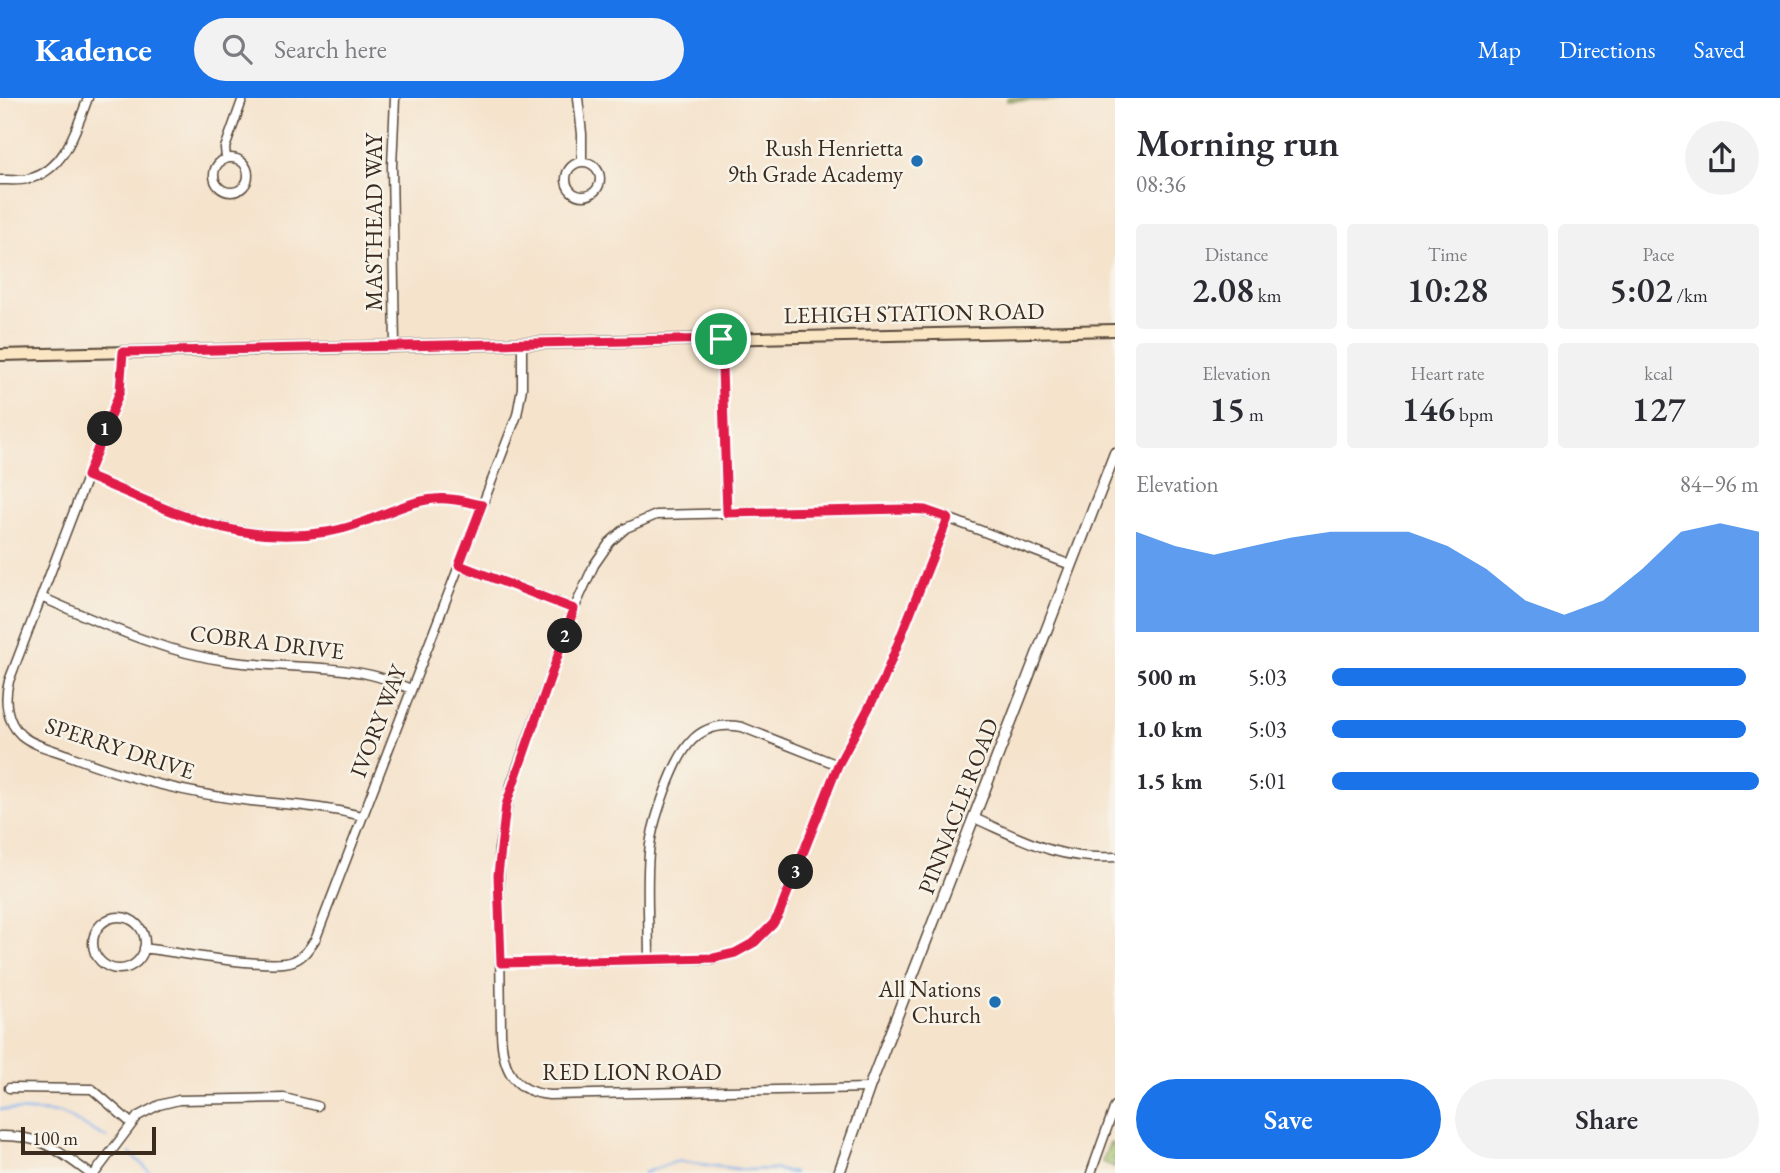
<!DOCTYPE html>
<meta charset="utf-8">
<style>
body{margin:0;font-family:"EB Garamond",serif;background:#f2f2f3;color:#2b2b33;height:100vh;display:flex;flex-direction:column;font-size:26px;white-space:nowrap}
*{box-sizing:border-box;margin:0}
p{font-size:23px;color:#7c7c81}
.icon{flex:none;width:38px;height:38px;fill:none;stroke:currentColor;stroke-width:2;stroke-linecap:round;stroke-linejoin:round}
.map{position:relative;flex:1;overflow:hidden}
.side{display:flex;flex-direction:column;background:#fff;width:665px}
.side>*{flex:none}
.scale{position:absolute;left:21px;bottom:18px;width:135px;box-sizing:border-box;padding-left:7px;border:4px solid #3b2a1e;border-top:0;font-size:19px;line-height:24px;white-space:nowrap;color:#3b2a1e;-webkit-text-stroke:5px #f7f3e8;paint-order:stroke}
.pin{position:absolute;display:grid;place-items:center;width:60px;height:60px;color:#fff;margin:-30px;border:4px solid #fff;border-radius:50%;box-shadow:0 2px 7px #0007}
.km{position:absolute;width:35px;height:35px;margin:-18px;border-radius:50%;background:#222;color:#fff;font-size:19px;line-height:35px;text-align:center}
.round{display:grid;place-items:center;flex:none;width:74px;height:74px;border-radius:37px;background:#f2f2f3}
.headline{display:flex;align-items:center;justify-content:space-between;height:119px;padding:0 21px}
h1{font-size:38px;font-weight:600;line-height:52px}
.figures{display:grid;grid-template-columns:repeat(3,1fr);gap:10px;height:119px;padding:7px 21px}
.figures div{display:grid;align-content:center;border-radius:7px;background:#f2f2f3;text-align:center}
.figures b{font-size:35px;font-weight:600}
.figures small{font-size:19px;font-weight:400}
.figures p{font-size:19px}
.chart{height:196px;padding:14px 21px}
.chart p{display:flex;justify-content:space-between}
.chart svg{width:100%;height:126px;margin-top:7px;fill:#1a73e8;opacity:.7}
.cta{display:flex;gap:14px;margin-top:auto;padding:14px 21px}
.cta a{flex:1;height:80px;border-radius:42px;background:#1a73e8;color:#fff;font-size:28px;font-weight:600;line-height:80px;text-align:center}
.cta a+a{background:#f2f2f3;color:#2b2b33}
ul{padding:0 21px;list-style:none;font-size:23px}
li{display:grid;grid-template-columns:112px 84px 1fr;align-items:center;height:52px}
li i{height:18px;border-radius:9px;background:#1a73e8}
header{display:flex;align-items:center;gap:42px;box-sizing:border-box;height:98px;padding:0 35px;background:#1a73e8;color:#fff}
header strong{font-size:33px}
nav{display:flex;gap:38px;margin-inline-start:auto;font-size:24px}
.search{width:490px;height:63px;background:#f2f2f3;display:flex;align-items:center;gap:18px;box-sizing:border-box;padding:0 24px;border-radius:38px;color:#7c7c81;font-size:26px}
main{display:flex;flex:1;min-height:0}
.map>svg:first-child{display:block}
.grass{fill:#a8ca72;stroke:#727a48;stroke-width:2}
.park{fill:url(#park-crowns);stroke:#727a48;stroke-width:2}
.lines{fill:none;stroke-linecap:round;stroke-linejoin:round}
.stream{stroke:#81b0ec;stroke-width:2.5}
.minor-casing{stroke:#574638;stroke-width:11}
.tertiary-casing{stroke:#574638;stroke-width:13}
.secondary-casing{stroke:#574638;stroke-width:14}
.minor{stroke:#fff;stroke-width:8}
.tertiary{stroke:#fff;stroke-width:10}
.secondary{stroke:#fbe6c4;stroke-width:10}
.route-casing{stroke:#fff;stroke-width:14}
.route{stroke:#e11d48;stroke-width:9}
.poi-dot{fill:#1f6fb2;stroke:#f7f3e8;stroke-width:2.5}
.labels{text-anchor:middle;stroke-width:5;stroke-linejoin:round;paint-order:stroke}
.poi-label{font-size:23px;fill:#3b2a1e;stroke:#f7f3e8;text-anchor:end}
.street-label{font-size:23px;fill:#3b2a1e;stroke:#f7f3e8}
</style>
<header>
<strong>Kadence</strong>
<div class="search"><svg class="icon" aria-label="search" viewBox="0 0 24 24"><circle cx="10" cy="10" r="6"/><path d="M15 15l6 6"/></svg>Search here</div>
<nav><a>Map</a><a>Directions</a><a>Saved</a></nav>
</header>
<main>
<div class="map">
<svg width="1115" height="1075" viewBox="0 0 1115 1075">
<defs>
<pattern id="park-crowns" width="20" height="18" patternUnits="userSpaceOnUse" patternTransform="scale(1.75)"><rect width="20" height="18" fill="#a8ca72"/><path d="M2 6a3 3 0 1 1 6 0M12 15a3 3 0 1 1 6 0" fill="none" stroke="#8aa45d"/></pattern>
</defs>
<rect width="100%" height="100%" fill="#f7f3e8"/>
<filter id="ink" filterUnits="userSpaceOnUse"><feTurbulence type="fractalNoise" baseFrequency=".0143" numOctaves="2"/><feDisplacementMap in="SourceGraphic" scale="14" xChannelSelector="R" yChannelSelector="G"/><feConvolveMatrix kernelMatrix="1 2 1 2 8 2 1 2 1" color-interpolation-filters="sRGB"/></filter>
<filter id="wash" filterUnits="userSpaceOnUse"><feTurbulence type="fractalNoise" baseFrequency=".00686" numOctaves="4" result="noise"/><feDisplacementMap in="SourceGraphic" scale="28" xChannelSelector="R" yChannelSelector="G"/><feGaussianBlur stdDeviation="1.57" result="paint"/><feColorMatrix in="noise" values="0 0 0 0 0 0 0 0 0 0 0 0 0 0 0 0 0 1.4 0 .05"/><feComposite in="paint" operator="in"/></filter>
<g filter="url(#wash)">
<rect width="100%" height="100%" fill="#f5e3cc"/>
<path class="grass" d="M1007 0H1115V1L1007 3Z"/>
<path class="park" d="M1110 1045 1115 1047V1069L1102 1064Z"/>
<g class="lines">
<path class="stream" d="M0 1011 61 1015 107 1040
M130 1055 151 1075
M644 1075 677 1063 745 1072 772 1071 794 1075"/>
</g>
</g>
<g filter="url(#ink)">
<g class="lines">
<g class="minor-casing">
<path id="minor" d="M578 0 582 36V63
M214 77a17 17 0 1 1 34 0a17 17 0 1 1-34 0Z
M226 60 225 50 243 0
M566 81a17 17 0 1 1 34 0a17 17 0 1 1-34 0Z
M0 82C9 82 19 83 28 81 65 73 76 31 88 0
M721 241 727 416
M395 248 392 68 395 0
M123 254 120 293 9 583C4 601 6 623 21 637 34 648 55 652 70 658 129 681 189 696 251 703 291 707 323 708 362 718
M87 378C170 412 235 448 327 434 363 429 401 404 434 401 450 400 466 404 482 407
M459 467 574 511
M41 499C101 525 161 554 227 563 274 570 324 566 371 577 385 580 398 586 411 591
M974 720C1026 743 1057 762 1115 759
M93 845a26 26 0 1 1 52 0a26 26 0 1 1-52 0Z
M144 850C173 854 271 872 293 863 304 859 310 849 316 840L517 317 522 290V246
M649 862C649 827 646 790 649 755 651 733 658 713 665 693 680 655 694 620 742 629L838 667
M501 865 714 861 735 855 755 844 765 836 779 816 838 667 883 583 948 420
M9 990 92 991 131 1025
M869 990 549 997C511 993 502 968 501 934L499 751 511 687 574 511 594 467 610 444 626 430 656 417 914 411 937 416 1071 467
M0 1038C41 1037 57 1052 89 1075
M95 1075 138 1018 159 1007 179 1002 284 1000 317 1008
M1091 1075 1115 1008"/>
</g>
<g class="tertiary-casing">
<path id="tertiary" d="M839 1075 869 990 1115 355"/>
</g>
<g class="secondary-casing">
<path id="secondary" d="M0 257 1115 232"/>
</g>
<use href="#minor" class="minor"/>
<use href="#tertiary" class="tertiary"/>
<use href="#secondary" class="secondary"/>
</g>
</g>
<g class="lines" filter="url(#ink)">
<g class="route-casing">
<path id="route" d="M721 241 727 415 904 411 925 412 948 420 883 583 838 667 779 816 773 826 755 844 735 855 714 860 501 865 498 777 506 707 574 511 459 467 482 407C466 404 450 399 434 401 400 404 364 429 327 434 233 449 171 412 87 378L120 293 123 254Z"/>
</g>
<use href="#route" class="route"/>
</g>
<g class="poi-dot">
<circle cx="917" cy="63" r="7"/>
<circle cx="995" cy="904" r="7"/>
</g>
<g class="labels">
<g class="poi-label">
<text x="903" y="58">Rush Henrietta<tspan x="903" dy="26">9th Grade Academy</tspan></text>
<text x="981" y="899">All Nations<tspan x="981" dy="26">Church</tspan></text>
</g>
<g class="street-label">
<text transform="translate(374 124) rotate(-90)" y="8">MASTHEAD WAY</text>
<text transform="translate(914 215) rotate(-1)" y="8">LEHIGH STATION ROAD</text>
<text transform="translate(267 544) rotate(7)" y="8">COBRA DRIVE</text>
<text transform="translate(378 623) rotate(-69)" y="8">IVORY WAY</text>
<text transform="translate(120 650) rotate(18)" y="8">SPERRY DRIVE</text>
<text transform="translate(958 708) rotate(-69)" y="8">PINNACLE ROAD</text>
<text x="632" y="982">RED LION ROAD</text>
</g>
</g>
</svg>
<div class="scale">100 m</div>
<div class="pin" style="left:721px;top:241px;background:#1e9e55"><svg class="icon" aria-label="arrive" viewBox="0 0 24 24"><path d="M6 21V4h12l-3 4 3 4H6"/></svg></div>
<b class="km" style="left:105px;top:331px">1</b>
<b class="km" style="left:565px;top:538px">2</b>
<b class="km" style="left:796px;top:774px">3</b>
</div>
<section class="side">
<div class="headline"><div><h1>Morning run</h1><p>08:36</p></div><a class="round"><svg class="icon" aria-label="share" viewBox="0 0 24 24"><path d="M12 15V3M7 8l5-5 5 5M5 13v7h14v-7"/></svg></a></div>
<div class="figures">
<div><p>Distance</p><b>2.08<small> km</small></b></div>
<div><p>Time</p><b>10:28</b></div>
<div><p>Pace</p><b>5:02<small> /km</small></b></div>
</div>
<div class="figures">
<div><p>Elevation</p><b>15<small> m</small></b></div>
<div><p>Heart rate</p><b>146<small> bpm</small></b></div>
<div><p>kcal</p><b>127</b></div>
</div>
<div class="chart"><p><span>Elevation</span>84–96 m</p>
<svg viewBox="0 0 160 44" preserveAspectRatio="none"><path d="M0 44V9L10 14L20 17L30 14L40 11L50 9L60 9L70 9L80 14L90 22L100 33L110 38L120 33L130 22L140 9L150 6L160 9V44z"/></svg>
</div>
<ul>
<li><b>500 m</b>5:03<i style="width:97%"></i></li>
<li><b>1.0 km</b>5:03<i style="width:97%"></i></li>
<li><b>1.5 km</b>5:01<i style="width:100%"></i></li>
</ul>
<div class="cta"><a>Save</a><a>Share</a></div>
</section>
</main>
